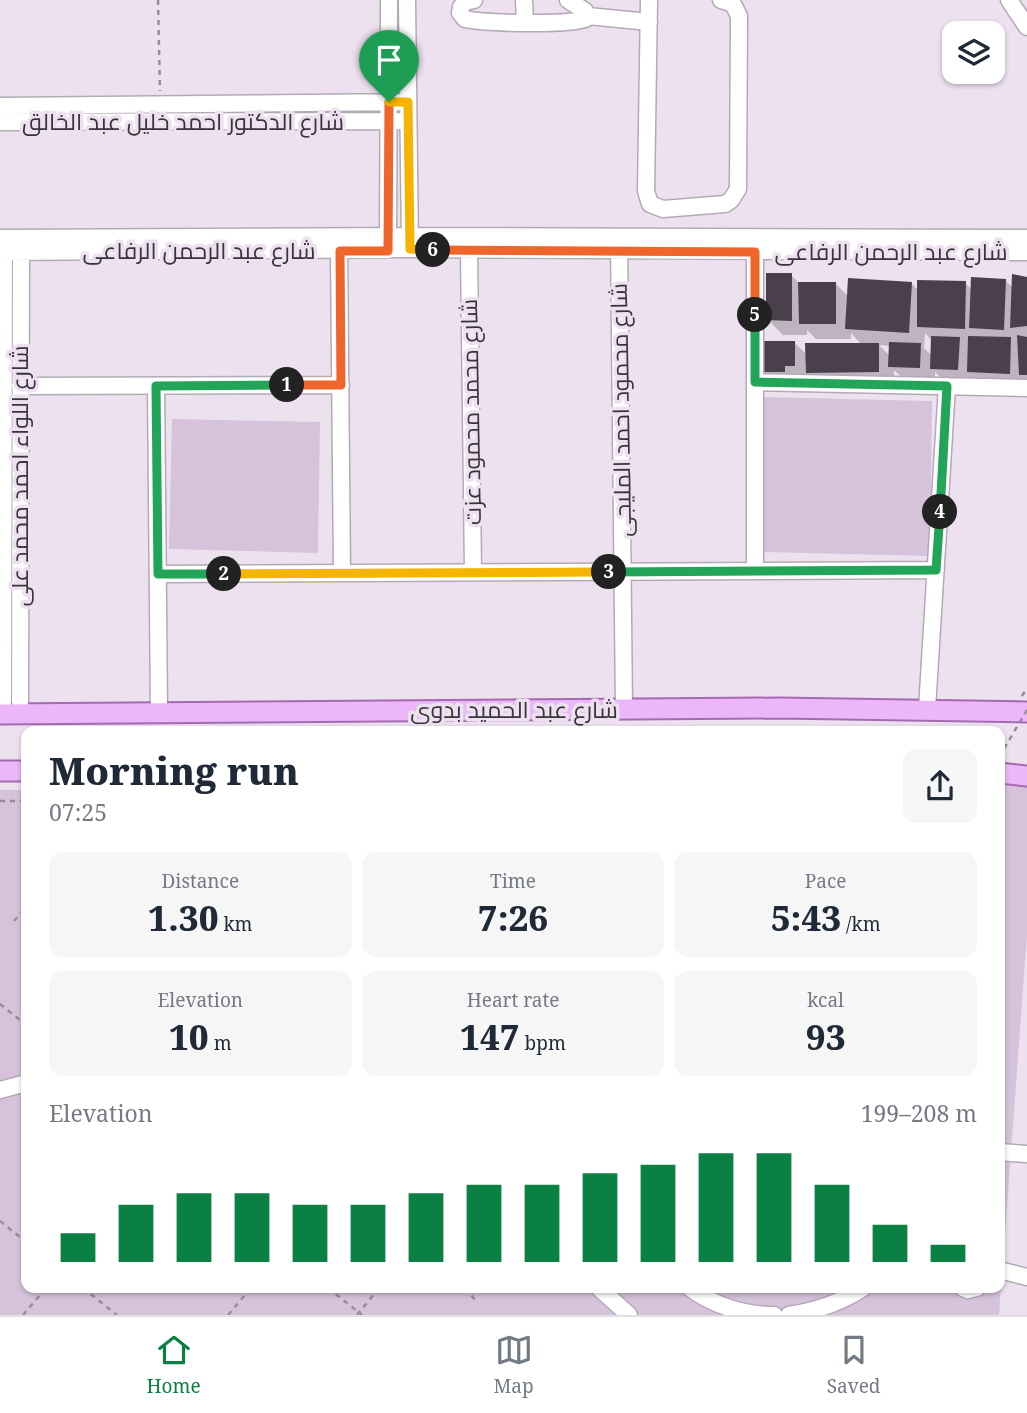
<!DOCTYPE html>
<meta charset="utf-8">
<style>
body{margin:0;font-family:"Noto Serif",Cairo,serif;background:#f6f6f7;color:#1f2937;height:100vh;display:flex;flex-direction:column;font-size:26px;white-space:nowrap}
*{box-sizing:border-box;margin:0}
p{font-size:23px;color:#747a83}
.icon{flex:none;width:38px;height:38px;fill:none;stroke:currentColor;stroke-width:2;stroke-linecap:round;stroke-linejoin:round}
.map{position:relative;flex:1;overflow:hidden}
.side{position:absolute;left:21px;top:726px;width:984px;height:567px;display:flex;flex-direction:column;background:#fff;border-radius:14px;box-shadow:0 2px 5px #0004}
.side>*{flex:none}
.controls{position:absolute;left:942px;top:21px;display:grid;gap:14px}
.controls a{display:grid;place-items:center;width:63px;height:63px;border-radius:14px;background:#fff;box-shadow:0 2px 5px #0004;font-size:35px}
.pin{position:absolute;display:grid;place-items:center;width:60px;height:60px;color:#fff;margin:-72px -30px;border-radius:50% 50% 50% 0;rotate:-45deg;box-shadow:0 0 7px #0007}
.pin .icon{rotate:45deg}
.km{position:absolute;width:35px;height:35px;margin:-18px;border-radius:50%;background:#222;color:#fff;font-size:19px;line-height:35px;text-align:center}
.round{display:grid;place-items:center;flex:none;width:74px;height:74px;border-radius:14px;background:#f6f6f7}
.headline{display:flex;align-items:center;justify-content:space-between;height:119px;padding:0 28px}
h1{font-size:38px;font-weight:800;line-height:52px}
.figures{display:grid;grid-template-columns:repeat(3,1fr);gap:10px;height:119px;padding:7px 28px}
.figures div{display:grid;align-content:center;border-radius:14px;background:#f6f6f7;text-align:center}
.figures b{font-size:35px;font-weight:800}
.figures small{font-size:19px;font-weight:400}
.figures p{font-size:19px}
.chart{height:196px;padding:14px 28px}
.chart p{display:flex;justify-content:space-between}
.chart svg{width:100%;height:126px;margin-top:7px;stroke:#0b8043;stroke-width:6}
.dock{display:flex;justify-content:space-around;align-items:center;height:98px;border-top:2px solid #e0e1e3;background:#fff;font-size:19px;color:#747a83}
.dock a{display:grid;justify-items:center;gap:4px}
.dock .selected{color:#0b8043}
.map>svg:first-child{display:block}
.green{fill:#d6c3db}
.shadow{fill:#0003;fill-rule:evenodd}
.building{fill:#4a404c}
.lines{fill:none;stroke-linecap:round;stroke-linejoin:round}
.minor-casing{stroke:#b4a9b7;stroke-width:19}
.major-casing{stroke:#a46ab2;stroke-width:23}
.path{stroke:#968d98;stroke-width:2.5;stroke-dasharray:5 5;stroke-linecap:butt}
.minor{stroke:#fff;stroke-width:16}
.major{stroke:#ebb7f8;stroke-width:19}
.path-bridge{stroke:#968d98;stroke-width:2.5;stroke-dasharray:5 5;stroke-linecap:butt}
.split-1-casing{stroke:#fff;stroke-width:14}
.split-2-casing{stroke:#fff;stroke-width:14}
.split-3-casing{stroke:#fff;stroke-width:14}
.split-4-casing{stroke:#fff;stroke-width:14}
.split-5-casing{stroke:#fff;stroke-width:14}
.split-6-casing{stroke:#fff;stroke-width:14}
.split-7-casing{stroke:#fff;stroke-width:14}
.split-1{stroke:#f0652b;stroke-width:9}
.split-2{stroke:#22a559;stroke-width:9}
.split-3{stroke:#f5b400;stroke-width:9}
.split-4{stroke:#22a559;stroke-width:9}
.split-5{stroke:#22a559;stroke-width:9}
.split-6{stroke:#f0652b;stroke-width:9}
.split-7{stroke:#f5b400;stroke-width:9}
.labels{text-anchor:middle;stroke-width:7;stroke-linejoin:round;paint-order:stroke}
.street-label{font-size:23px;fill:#39343a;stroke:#ede1f0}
</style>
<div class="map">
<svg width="1027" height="1315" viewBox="0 0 1027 1315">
<rect width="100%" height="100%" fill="#ede1f0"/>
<path class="green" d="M764 397 932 401 930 556 762 552Z
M172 419 320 422 318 553 169 549Z
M999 785 1027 787V935L999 1315H0V790H26V1288H999Z"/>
<path class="shadow" d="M791 275 799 283H835L848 296 911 283 919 291 965 283 972 290 1005 280 1014 289 1027 279V381L1025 378 1024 389 984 387 974 377 973 385 947 383 935 372V382L906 381 894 370V387H823L810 375V381L778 387 763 371 795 343 807 355 862 345 851 333V339H816L807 330V335H783L768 320ZM925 333 932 341V356L924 348ZM879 345 891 346 890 356Z"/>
<path class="building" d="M766 273H792V321L766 320Z
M1012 274 1027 277V326L1010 328Z
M971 277 1006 279 1004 330 969 328Z
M848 278 912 282 909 333 845 329Z
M917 280 966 281 965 329 917 327Z
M798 282H836V324H799Z
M1017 335 1027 337V375H1019Z
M931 336 960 337 958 370 930 369Z
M968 336 1011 337 1010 374 967 372Z
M761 341H795V366H785V372H761Z
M889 342 921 343 920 368 888 367Z
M805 343H879V372L806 373Z"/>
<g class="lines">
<g class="minor-casing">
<path id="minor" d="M407 0 410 247
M474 0 465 2 461 7 460 13 465 19C484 23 572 26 587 18L585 11 568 0
M524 0 525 21
M649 0 646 191 650 204 663 209 725 204 731 200 738 189 739 16 733 4 721 0
M1009 0 1027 27
M588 16 649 22
M0 106 408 102
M0 122 408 121
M0 238 410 236 1027 238
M619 243 624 710
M388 246 389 0
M339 251 342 573
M469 251 473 572
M0 252 410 249 1027 252
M755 252V571
M755 382 1027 388
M20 386 341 385
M156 386 159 713
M158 574 936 570
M927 709 947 386
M3 714 4 244
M20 714 21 244
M0 1090 26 1083
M999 1152 1027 1154
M999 1273 1003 1271 1027 1277
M599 1288 629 1315
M690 1288C714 1306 745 1315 774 1315
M963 1288 968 1290 977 1288
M789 1315C816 1311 840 1303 863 1288"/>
</g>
<g class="major-casing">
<path id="major" d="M0 714 779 708 1027 712
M0 771H26
M999 773 1027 776"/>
</g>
<path class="path" d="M158 0 160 91
M1022 696 1027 688
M0 801H26
M14 921 26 907
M0 1004 26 1025
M0 1221 26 1242
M83 1288 117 1315
M328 1288 362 1315
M465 1288 476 1301
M23 1315 46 1288
M228 1315 251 1288
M357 1315 379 1288"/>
<use href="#minor" class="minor"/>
<use href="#major" class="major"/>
<path class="path-bridge" d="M999 757 1027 710"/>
</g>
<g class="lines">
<g class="split-1-casing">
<path id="split-1" d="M287 385H341L340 251H388L389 102"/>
</g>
<g class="split-2-casing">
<path id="split-2" d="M224 574H158L156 386 287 385"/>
</g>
<g class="split-3-casing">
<path id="split-3" d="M224 574 609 572"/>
</g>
<g class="split-4-casing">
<path id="split-4" d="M609 572 936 570 940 512"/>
</g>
<g class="split-5-casing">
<path id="split-5" d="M755 315V382L947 386 940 512"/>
</g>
<g class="split-6-casing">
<path id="split-6" d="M433 250 755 252V315"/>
</g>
<g class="split-7-casing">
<path id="split-7" d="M389 102H408L410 249 433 250"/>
</g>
<use href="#split-1" class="split-1"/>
<use href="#split-2" class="split-2"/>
<use href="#split-3" class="split-3"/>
<use href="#split-4" class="split-4"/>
<use href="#split-5" class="split-5"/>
<use href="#split-6" class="split-6"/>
<use href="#split-7" class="split-7"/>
</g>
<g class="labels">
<g class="street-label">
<text x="183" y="130">شارع الدكتور احمد خليل عبد الخالق</text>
<text x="199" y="259">شارع عبد الرحمن الرفاعى</text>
<text x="891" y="260">شارع عبد الرحمن الرفاعى</text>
<text transform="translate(621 410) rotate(-91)" y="8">شارع محمود احمد المليجى</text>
<text transform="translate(471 412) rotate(-91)" y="8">شارع محمد محمود عزت</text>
<text transform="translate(20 476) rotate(-90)" y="8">شارع اللواء احمد محمد على</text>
<text x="514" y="718">شارع عبد الحميد بدوى</text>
</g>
</g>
</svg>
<div class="controls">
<a><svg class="icon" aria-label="layers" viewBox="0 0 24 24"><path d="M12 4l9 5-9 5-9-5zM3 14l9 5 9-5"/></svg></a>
</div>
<div class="pin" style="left:389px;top:102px;background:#1e9e55"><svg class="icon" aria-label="arrive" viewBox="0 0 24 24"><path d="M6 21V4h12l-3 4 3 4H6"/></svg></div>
<b class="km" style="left:287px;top:385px">1</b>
<b class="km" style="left:224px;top:574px">2</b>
<b class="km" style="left:609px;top:572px">3</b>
<b class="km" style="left:940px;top:512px">4</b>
<b class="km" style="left:755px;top:315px">5</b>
<b class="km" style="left:433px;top:250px">6</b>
<section class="side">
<div class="headline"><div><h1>Morning run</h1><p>07:25</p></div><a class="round"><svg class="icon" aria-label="share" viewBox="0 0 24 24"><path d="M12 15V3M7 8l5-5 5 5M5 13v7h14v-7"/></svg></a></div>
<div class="figures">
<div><p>Distance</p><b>1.30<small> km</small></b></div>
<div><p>Time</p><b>7:26</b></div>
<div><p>Pace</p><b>5:43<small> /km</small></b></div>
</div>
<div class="figures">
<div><p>Elevation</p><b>10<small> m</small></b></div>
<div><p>Heart rate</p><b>147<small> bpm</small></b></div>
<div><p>kcal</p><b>93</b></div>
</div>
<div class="chart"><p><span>Elevation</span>199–208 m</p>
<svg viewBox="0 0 160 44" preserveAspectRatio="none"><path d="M5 44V34M15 44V24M25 44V20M35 44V20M45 44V24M55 44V24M65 44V20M75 44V17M85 44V17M95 44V13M105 44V10M115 44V6M125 44V6M135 44V17M145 44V31M155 44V38"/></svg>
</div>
</section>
</div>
<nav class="dock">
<a class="selected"><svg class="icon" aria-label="home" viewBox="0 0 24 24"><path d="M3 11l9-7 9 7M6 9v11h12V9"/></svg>Home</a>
<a><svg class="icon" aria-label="map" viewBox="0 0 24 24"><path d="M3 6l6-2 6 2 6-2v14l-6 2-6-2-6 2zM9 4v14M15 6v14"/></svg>Map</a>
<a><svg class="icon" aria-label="saved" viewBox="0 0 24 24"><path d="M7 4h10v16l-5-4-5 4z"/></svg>Saved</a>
</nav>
